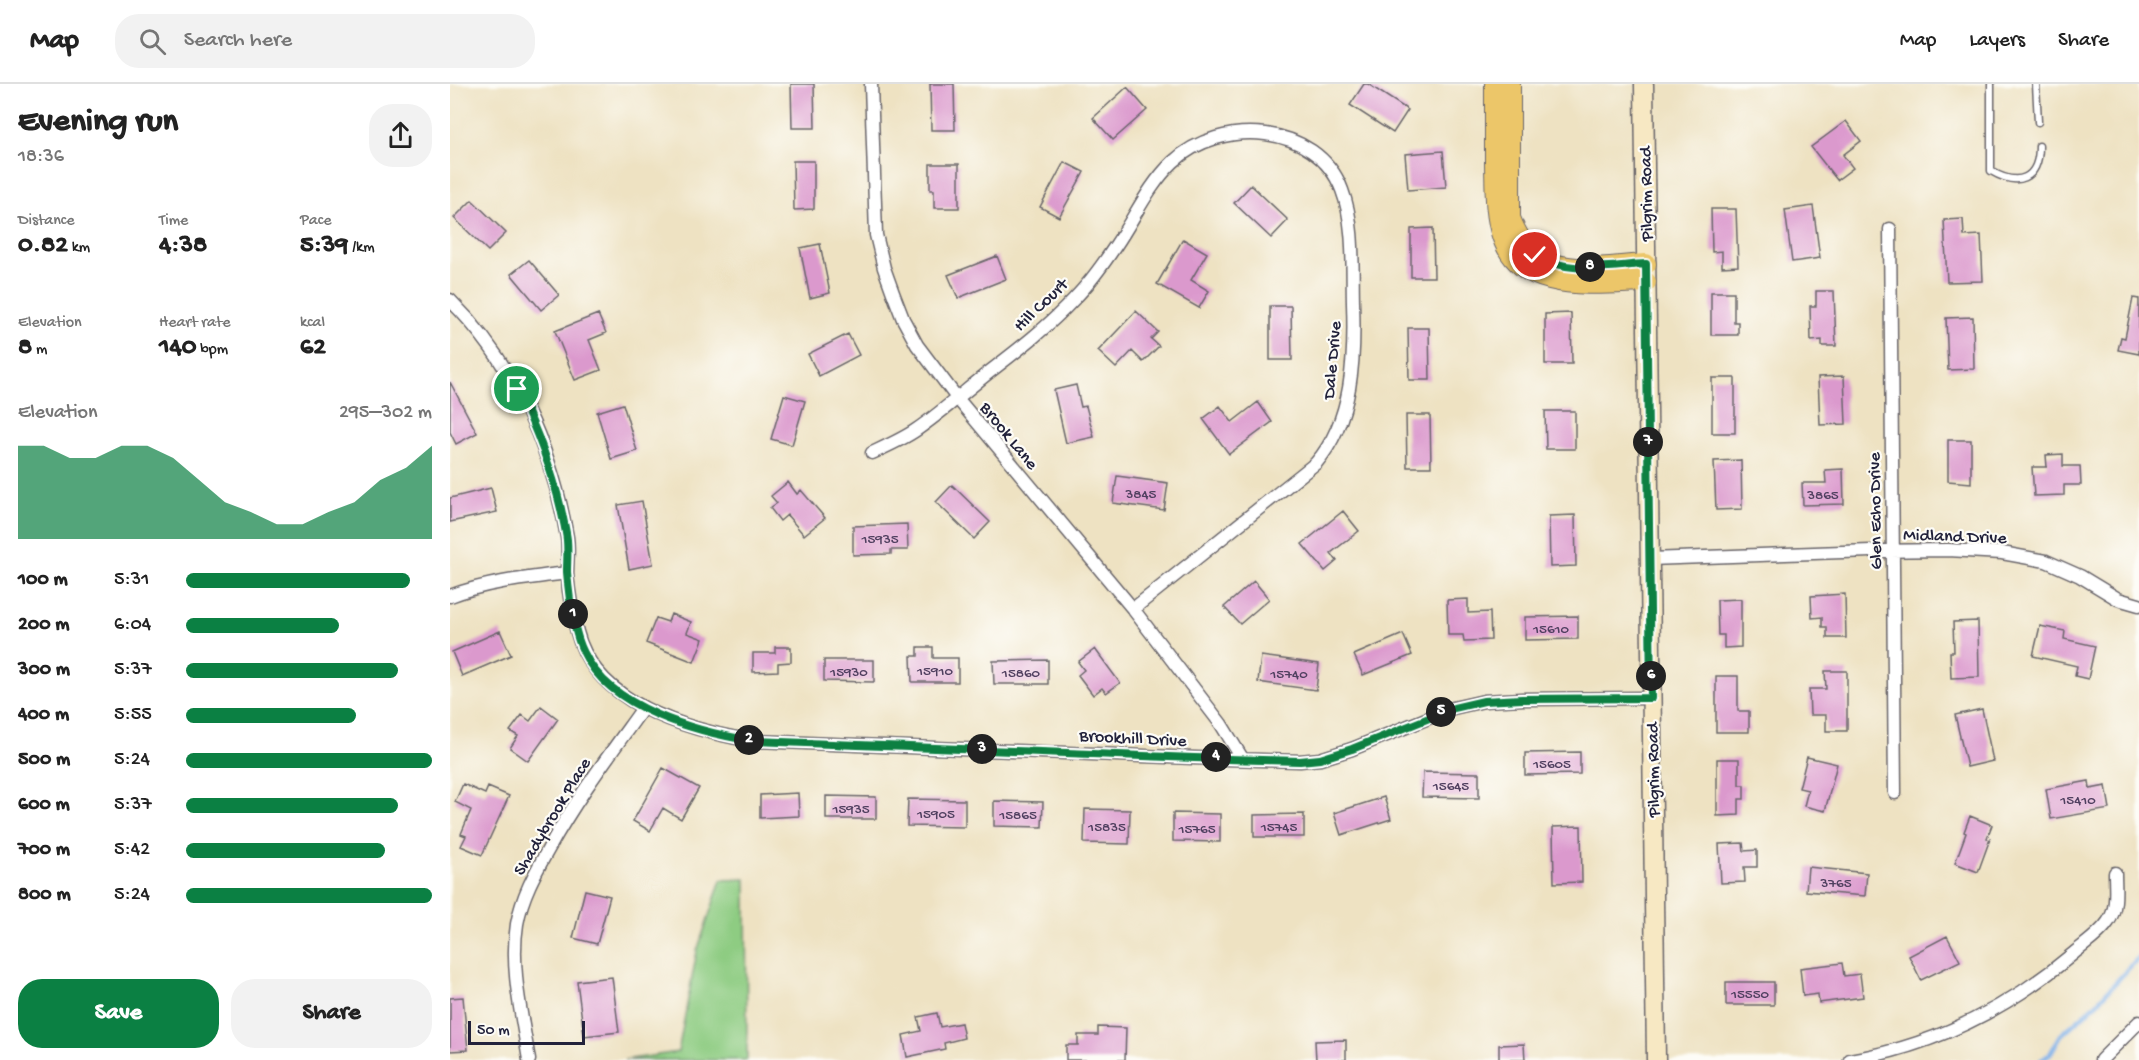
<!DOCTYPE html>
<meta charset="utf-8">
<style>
body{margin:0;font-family:"Gochi Hand",sans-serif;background:#f2f2f2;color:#222;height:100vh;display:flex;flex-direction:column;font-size:22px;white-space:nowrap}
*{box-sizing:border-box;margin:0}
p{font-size:20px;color:#767676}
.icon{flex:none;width:33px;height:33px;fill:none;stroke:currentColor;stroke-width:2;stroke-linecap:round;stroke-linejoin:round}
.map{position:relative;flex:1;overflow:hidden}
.details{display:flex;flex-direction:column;background:#fff;width:450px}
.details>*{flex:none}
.scale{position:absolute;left:18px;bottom:15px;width:117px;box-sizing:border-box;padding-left:6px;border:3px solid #22223b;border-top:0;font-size:16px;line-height:21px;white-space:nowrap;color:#22223b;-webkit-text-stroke:4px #fdfcf7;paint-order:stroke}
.pin{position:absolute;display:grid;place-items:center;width:51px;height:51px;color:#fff;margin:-26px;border:3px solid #fff;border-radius:50%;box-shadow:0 2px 6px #0007}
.km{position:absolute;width:30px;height:30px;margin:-15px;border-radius:50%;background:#222;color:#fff;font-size:16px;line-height:30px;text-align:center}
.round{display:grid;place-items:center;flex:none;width:63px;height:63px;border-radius:24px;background:#f2f2f2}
.head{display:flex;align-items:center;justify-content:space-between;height:102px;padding:0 18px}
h1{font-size:33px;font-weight:800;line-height:45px}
.stats{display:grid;grid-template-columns:repeat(3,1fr);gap:9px;height:102px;padding:6px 18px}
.stats div{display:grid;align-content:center}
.stats b{font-size:26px;font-weight:800}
.stats small{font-size:16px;font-weight:400}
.stats p{font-size:16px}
.chart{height:168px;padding:12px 18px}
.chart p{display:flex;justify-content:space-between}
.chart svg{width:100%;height:108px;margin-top:6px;fill:#0b8043;opacity:.7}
.primary-button{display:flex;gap:12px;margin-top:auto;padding:12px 18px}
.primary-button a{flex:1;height:69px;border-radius:24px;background:#0b8043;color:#fff;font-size:24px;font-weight:800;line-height:69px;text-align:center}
.primary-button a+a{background:#f2f2f2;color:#222}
ul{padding:0 18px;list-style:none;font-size:20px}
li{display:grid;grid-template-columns:96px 72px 1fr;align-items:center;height:45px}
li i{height:15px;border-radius:8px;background:#0b8043}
header{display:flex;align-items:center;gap:36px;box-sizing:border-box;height:84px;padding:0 30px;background:#fff;border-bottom:2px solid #e0e0e0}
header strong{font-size:28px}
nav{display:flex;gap:33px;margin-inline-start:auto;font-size:21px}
.search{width:420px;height:54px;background:#f2f2f2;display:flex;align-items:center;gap:15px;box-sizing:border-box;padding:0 21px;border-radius:24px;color:#767676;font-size:22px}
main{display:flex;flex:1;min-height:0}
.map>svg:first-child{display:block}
.green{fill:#8ecc82;stroke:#58775e;stroke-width:1.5}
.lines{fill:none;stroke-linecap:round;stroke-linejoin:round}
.stream{stroke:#7bafe8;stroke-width:4.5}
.building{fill:#db99cd}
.service-casing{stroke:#69656a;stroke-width:9}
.minor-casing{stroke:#69656a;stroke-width:15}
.secondary-casing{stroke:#69656a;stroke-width:21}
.primary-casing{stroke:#69656a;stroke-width:22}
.service{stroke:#fff;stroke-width:6}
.minor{stroke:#fff;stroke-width:12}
.secondary{stroke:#f7e8c3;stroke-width:18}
.primary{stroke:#ecc669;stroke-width:20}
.route-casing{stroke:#fff;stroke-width:12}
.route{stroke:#0b8043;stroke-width:8}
.labels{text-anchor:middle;stroke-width:4.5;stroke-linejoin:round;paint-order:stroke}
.number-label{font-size:15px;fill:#504060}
.street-label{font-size:18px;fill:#22223b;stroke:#fdfcf7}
</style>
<header>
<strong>Map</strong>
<div class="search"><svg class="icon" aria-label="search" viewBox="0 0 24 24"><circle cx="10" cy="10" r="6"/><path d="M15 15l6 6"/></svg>Search here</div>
<nav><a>Map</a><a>Layers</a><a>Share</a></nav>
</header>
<main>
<section class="details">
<div class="head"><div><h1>Evening run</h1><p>18:36</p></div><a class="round"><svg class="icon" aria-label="share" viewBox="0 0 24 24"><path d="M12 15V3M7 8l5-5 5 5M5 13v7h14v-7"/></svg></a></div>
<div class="stats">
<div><p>Distance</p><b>0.82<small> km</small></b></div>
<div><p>Time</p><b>4:38</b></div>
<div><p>Pace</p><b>5:39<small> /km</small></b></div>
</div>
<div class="stats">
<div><p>Elevation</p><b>8<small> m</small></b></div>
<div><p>Heart rate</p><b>140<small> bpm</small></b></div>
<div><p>kcal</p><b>62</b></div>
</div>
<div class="chart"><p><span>Elevation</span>295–302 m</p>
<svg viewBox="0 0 160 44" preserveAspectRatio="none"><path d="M0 44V6L10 6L20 11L30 11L40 6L50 6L60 11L70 20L80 29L90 33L100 38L110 38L120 33L130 29L140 20L150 15L160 6V44z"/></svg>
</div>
<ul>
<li><b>100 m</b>5:31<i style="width:91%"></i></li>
<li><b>200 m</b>6:04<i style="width:62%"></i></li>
<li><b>300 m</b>5:37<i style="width:86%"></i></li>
<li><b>400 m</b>5:55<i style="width:69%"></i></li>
<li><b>500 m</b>5:24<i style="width:100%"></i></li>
<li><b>600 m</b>5:37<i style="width:86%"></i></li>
<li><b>700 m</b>5:42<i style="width:81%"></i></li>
<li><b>800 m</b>5:24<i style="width:100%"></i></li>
</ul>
<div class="primary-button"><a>Save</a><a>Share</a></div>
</section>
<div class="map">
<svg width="1689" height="976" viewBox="0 0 1689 976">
<rect width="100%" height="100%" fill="#fdfcf7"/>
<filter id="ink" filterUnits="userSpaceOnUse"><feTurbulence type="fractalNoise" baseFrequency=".0167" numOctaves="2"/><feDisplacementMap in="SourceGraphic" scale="12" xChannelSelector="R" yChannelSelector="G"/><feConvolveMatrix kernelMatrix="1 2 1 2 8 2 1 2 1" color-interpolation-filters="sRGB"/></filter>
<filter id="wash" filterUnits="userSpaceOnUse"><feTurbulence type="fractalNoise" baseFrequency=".008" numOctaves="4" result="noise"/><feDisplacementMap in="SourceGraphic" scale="24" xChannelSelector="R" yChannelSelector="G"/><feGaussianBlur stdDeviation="1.35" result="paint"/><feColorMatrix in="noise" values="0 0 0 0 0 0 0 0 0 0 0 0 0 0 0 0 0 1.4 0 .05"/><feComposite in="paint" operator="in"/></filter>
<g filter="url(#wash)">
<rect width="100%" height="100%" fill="#eee2c2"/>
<path class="green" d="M296 795 297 976H174L228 968 247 867 271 796Z"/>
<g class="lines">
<path class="stream" d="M1591 976 1600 970 1611 951 1645 921 1689 873"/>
</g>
<g id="blocks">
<path class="building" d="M341 0H364L365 44H342Z
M480 0H504L505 46H481Z
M914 0H918L958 26 943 49 900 21Z
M677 3 697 26 663 56 643 34Z
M1396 37 1411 57 1393 71 1403 84 1387 96 1361 63Z
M993 67 996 103 958 106 955 70Z
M343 77H364V125L344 126Z
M614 78 634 88 609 133 590 123Z
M480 80H509V124H484V106H480Z
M801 101 838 136 821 154 784 119Z
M22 116 56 149 38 167 4 134Z
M1363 122 1370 174 1342 178 1335 126Z
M1261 125H1286L1288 182 1272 183V167L1262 168Z
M1513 135 1514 152 1531 151 1533 197 1497 198 1494 136Z
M983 144 984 193H961V145Z
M733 155 757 169 741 196 759 207 749 224 707 200Z
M370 160 380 209 360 214 350 164Z
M547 172 556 195 508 214 498 191Z
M79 176 109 211 91 226 61 190Z
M1366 207H1384L1386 262H1372V256L1361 257 1360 222H1366Z
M1261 208H1284V238H1288V251H1261Z
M1683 214 1689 215V270L1668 266 1671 253 1675 254Z
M820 222H841L842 276H820Z
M686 227 708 248 701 255 709 262 693 278 682 267 666 284 648 267Z
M1121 229 1122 280H1095V230Z
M148 230 156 249 139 256 151 286 125 296 105 247Z
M1523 233 1524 285 1498 286 1496 234Z
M958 244H979L980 296H959Z
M398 250 409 271 369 292 358 270Z
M1394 292 1396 340 1370 341 1368 293Z
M1262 294H1285V349H1262Z
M0 298 27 349 6 360 0 348Z
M626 301 631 323 636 322 644 353 616 359 604 306Z
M334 311 355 317 342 361 321 355Z
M808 318 822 338 779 370 753 335 770 322 782 338Z
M173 320 187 367 161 375 147 328Z
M1095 327H1125V365H1096Z
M956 331H980L981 383H957Z
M1498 356H1521V399L1498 397Z
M1613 370V382H1630L1631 401H1614V411L1584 412 1582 383H1597L1596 371Z
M1291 376 1292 425 1266 426 1264 377Z
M1393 385 1394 420 1353 421 1352 399H1376L1375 386Z
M667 392 718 399 714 426 663 419Z
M338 398 347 410 351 406 375 434 354 451 337 431 330 437 320 424 327 419 321 412Z
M502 401 540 438 524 455 486 418Z
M41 404 47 428 0 438V414Z
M192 417 203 480 179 485 168 421Z
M893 427 909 447 881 469 887 477 875 487 852 460Z
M1125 431 1126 482 1100 483 1099 432Z
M457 440 458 466H441V470L403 471V442Z
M804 497 819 515 790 540 774 523Z
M1395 510 1396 554H1377V543H1372V533L1362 534 1361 512Z
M1018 515V529L1040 528 1041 556 1014 557 1013 551H998L997 516Z
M1291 515V563L1274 564V551H1268L1267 516Z
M221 530 241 538 237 549 253 555 244 578 196 559 206 534 218 538Z
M1128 532V555L1075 556V533Z
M1528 537 1529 593 1501 594 1500 568H1504L1503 538Z
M1590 542 1615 547 1614 555 1645 562 1638 595 1625 592 1627 582 1583 572Z
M50 547 61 571 12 592 2 568Z
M953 550 962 571 913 591 904 571Z
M325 563H341V578L328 579V587L303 588V569H325Z
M468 563H483V574H508V598H462L461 572H468Z
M645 565 670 599 656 609 652 604 643 611 628 591 634 586 628 578Z
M811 572 869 580 866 606 808 598Z
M374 576H424V598L374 597Z
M598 576V600H544L543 577Z
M1375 587H1397V647H1376V631H1360L1359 605H1376Z
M1266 592H1288V627H1299V648H1266Z
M91 622 108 635 78 677 60 664 68 652 60 647 72 631 80 637Z
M1532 625 1543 677 1517 683 1505 631Z
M1130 668V690L1075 691V669Z
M1357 673 1387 680 1375 727 1354 722 1358 706 1349 704Z
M1267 675H1289V701H1294V715H1289V731L1267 732Z
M213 684 249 704 231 735 213 724 200 747 183 737Z
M973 688 1029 689V714L972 713Z
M1639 697 1640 705 1656 702 1660 725 1601 735 1596 705Z
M13 700 35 710 38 703 59 712 32 771 11 762 16 752 11 750 21 726 5 718Z
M348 709 349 732 310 734V711Z
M376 712 426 713V735H376Z
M934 713 941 735 891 751 884 729Z
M458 715 515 716V743L457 742Z
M544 717 593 718 592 743 544 742Z
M635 725 680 726 679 760 634 759Z
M723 729 770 730V758L723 757Z
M854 730V753H804V731Z
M1520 732 1542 741 1537 754 1540 755 1528 788 1505 779 1516 749 1514 748Z
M1131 742 1132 798 1104 799 1103 743Z
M1293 759 1294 767 1307 766V783H1294L1295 798 1271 799 1269 760Z
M1358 783 1417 789 1415 812 1356 807Z
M135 806 160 812 147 860 123 854Z
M1497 852 1510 877 1471 896 1459 872Z
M1392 879 1394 892 1410 890 1413 913 1369 919 1368 910 1353 912 1350 884Z
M162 893 169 948 134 952 127 897Z
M1276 898H1324V921H1276Z
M13 913 18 966 0 967V914Z
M487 929 490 943 511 939 514 954 494 959 495 965 457 973 453 951 471 947 468 933Z
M648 943 676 944 675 976H616V961H628V951H648Z
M896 956V976H866L865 957Z
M1074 960 1075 976H1049V961Z"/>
</g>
</g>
<g filter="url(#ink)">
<use href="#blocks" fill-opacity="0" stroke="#69656a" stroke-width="1.5"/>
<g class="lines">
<g class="service-casing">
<path id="service" d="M1541 0V87C1568 103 1589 96 1589 62
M1586 0 1588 38"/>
</g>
<g class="minor-casing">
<path id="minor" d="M421 0 426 151 434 184 443 209 453 235 467 261 507 314 683 525 771 640 792 674
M1440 145 1445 709
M0 216C65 280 102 365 117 453 119 465 117 478 117 490 119 509 122 530 127 548 146 621 237 646 303 657L744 674 850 677 870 675 902 665 1003 624 1034 617 1072 615 1201 614
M422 369C437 362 453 355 466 346 491 329 514 308 538 289 568 266 598 243 624 215 640 199 654 179 666 161 685 133 698 102 723 78 770 33 867 39 892 106 905 140 902 183 903 219 905 274 903 336 866 379L683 525
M1200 475 1421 467 1498 466 1552 469 1596 477 1630 492 1668 515 1689 521
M0 512C38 498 77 494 117 489
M79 976C72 932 60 884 67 840 72 812 85 789 99 764 126 715 160 670 193 624
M1400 976C1484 962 1560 923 1624 869 1636 859 1650 850 1658 838 1668 824 1665 805 1665 789
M1651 976 1689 938"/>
</g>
<g class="secondary-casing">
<path id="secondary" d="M1194 0 1206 976"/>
</g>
<g class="primary-casing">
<path id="primary" d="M1045 0C1045 26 1045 52 1045 78 1046 125 1042 181 1100 195 1131 203 1164 199 1196 198
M1060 0V134C1084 200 1140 183 1196 180"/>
</g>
<use href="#service" class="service"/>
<use href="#minor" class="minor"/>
<use href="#secondary" class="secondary"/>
<use href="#primary" class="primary"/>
</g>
</g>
<g class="lines" filter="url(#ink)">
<g class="route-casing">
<path id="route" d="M67 305C86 344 101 382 111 425 113 435 116 446 117 456 118 467 117 478 117 488 119 512 123 548 134 569 160 625 247 648 303 657L744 674 850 677 870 675 902 665 1004 624 1034 617 1072 615 1201 614 1196 180C1159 182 1118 191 1085 171"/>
</g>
<use href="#route" class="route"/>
</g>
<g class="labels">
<g class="number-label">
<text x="691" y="414">3845</text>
<text x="1373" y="415">3865</text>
<text x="430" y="459">15935</text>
<text x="1101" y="549">15610</text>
<text x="485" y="591">15910</text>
<text x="399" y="592">15930</text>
<text x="571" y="593">15860</text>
<text x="839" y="594">15740</text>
<text x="1102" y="684">15605</text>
<text x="1001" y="706">15645</text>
<text x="1628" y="720">15410</text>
<text x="401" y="729">15935</text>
<text x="486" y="734">15905</text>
<text x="568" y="735">15865</text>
<text x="657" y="747">15835</text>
<text x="829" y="747">15745</text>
<text x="747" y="749">15765</text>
<text x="1386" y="803">3765</text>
<text x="1300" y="914">15550</text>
</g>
<g class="street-label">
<text transform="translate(1195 110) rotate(-91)" y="6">Pilgrim Road</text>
<text transform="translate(590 220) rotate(-44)" y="6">Hill Court</text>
<text transform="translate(881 276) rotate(-85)" y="6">Dale Drive</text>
<text transform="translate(560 351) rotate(51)" y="6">Brook Lane</text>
<text transform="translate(1424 427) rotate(-91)" y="6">Glen Echo Drive</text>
<text transform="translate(1505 451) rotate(2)" y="6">Midland Drive</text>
<text transform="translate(683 653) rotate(3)" y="6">Brookhill Drive</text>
<text transform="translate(1202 686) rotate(-91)" y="6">Pilgrim Road</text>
<text transform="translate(101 732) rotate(-59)" y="6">Shadybrook Place</text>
</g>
</g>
</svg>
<div class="scale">50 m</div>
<div class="pin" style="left:67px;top:305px;background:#1e9e55"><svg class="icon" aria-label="arrive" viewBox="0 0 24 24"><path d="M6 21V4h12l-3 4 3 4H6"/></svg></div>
<div class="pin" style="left:1085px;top:171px;background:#d93025"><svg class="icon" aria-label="check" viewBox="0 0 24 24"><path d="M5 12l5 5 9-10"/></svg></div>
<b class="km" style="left:123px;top:530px">1</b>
<b class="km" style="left:299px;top:656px">2</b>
<b class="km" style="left:532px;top:665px">3</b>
<b class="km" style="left:766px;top:673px">4</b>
<b class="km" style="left:991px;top:628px">5</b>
<b class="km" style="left:1201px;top:592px">6</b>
<b class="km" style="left:1198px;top:358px">7</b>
<b class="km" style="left:1140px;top:183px">8</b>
</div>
</main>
